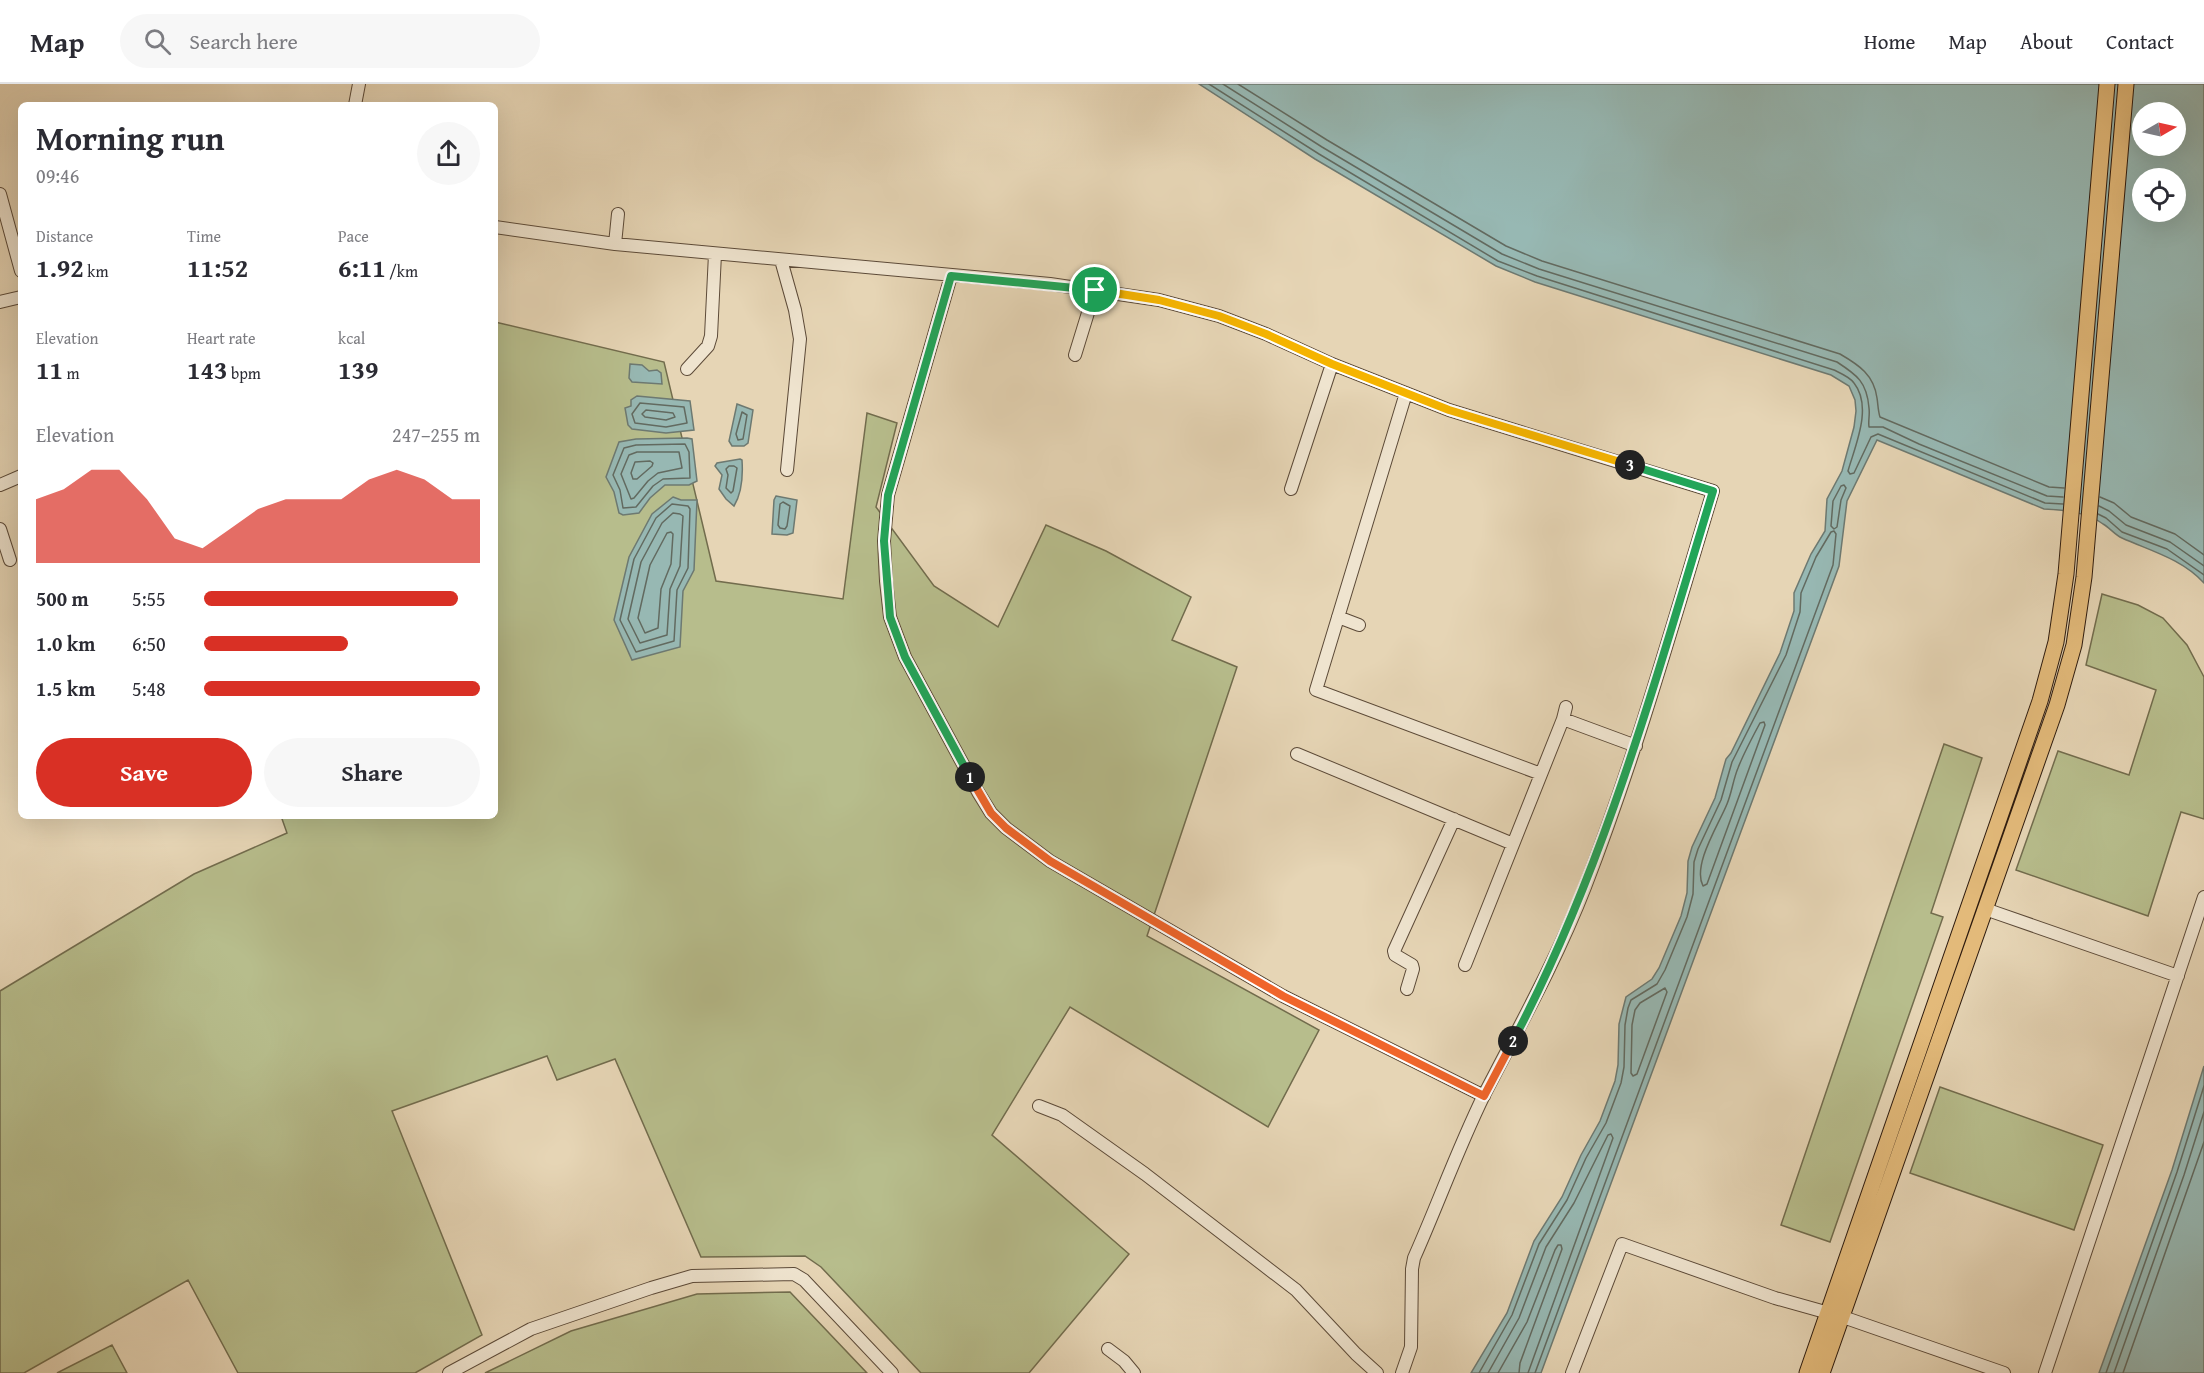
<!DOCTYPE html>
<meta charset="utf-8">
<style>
body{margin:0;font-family:"Gentium Book Plus",serif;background:#f7f7f7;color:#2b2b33;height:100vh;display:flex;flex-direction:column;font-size:22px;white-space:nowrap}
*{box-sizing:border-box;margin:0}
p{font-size:20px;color:#7c7c81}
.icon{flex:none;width:33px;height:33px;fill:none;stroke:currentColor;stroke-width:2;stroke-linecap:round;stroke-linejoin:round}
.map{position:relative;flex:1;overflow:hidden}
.details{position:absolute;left:18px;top:18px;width:480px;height:717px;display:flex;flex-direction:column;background:#fff;border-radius:9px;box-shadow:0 6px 24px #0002}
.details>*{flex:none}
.needle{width:39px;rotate:81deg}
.controls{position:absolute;left:2132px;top:18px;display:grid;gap:12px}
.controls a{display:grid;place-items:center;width:54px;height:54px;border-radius:50%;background:#fff;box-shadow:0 6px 24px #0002;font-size:30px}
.pin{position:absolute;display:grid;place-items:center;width:51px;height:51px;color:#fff;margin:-26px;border:3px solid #fff;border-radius:50%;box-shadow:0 2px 6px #0007}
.km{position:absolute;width:30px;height:30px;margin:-15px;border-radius:50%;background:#222;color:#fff;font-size:16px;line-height:30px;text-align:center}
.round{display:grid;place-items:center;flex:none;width:63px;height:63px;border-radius:32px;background:#f7f7f7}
.overview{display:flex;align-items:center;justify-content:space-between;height:102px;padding:0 18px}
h1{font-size:33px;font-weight:600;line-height:45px}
.metrics{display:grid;grid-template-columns:repeat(3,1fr);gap:9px;height:102px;padding:6px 18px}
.metrics div{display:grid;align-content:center}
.metrics b{font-size:26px;font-weight:600}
.metrics small{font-size:16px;font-weight:400}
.metrics p{font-size:16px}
.chart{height:168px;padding:12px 18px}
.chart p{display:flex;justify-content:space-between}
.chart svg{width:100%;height:108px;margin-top:6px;fill:#d93025;opacity:.7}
.cta{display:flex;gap:12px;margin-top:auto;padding:12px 18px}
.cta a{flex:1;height:69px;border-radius:36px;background:#d93025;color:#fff;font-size:24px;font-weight:600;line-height:69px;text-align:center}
.cta a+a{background:#f7f7f7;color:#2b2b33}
ul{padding:0 18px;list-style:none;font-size:20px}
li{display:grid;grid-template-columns:96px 72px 1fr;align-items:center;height:45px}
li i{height:15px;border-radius:8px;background:#d93025}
header{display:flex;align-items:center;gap:36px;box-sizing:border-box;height:84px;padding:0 30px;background:#fff;border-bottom:2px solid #e1e1e2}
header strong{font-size:28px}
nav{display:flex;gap:33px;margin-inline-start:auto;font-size:21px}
.search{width:420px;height:54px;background:#f7f7f7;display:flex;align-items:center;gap:15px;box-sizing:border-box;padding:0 21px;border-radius:33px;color:#7c7c81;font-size:22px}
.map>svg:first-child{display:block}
.green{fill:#b7bd8c;stroke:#726c4d;stroke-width:1.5}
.water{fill:#97b8b3;stroke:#6d7971;stroke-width:1.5;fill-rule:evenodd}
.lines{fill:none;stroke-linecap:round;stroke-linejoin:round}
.shore{stroke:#626a60;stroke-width:1.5}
.minor-casing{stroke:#5c4a38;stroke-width:14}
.major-casing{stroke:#2e1b0e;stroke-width:17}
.minor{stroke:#efe4cf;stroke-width:12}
.major{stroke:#e3ba7a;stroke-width:15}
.split-1-casing{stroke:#fff;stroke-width:12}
.split-2-casing{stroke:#fff;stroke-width:12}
.split-3-casing{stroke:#fff;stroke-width:12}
.split-4-casing{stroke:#fff;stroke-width:12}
.split-1{stroke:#22a559;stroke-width:8}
.split-2{stroke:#f0652b;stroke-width:8}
.split-3{stroke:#22a559;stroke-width:8}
.split-4{stroke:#f5b400;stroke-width:8}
</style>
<header>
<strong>Map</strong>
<div class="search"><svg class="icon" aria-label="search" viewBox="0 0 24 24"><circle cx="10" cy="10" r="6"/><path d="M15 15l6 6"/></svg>Search here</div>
<nav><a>Home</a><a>Map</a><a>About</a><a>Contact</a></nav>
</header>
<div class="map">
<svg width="2204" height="1289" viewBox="0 0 2204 1289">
<rect width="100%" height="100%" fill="#e6d5b5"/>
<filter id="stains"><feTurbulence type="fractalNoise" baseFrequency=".00333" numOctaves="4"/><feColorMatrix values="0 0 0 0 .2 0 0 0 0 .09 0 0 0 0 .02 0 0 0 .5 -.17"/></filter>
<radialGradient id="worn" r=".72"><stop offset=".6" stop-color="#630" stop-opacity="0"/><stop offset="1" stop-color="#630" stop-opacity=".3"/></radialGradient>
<path class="green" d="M495 238 664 278 716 497 843 515 867 329 897 339 876 423 934 502 998 543 1046 441 1106 467 1191 513 1172 556 1237 583 1147 852 1319 946 1268 1043 1070 923 992 1051 1129 1170 1029 1289H921L821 1183 805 1172 701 1173 615 975 557 996 547 972 392 1027 482 1251 415 1289H238L188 1196 24 1289H0V907L194 790 287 749 281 732H495Z
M2102 510 2138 521 2163 534 2187 561 2204 593V735L2181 728 2148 832 2016 786 2058 667 2129 691 2156 606 2086 581Z
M1944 660 1982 674 1931 829 1943 833 1830 1158 1781 1141Z
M1940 1003 2103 1061 2074 1146 1910 1089Z
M790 1208 867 1289H485L571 1247 697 1210Z
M112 1261 127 1289H57Z"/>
<path class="water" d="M1199 0H2204V499C2182 475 2151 467 2122 454 2115 451 2110 444 2103 440 2087 428 2064 426 2044 425L1877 356 1847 417 1839 482 1541 1289H1471L1507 1229 1534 1157 1562 1113 1581 1071 1600 1037 1615 997 1618 981 1619 940 1626 913 1652 895 1659 884 1681 832 1687 809 1688 777 1692 763 1715 714 1726 675 1731 669 1780 569 1794 527V509L1811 470 1825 447 1827 415 1842 387 1854 343 1856 327 1855 316 1849 302 1831 291 1535 198 1496 182 1315 75ZM2142 28H2175V62H2142ZM2142 94H2175V128H2142Z
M630 280 642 281 649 287 657 286 661 289 662 300 632 298 629 294Z
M637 312 690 317 694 346 666 349 632 345 628 341 625 324 631 322V316Z
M737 320 753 326 748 359 744 362H732L729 357Z
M687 354 692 355 697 397 689 401H665L650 414 639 429 623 431 619 429 614 408 606 393 619 358 636 355Z
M740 375 742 376C743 391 742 409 734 422L726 415 719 405 722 391 715 382 717 379Z
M776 412 797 416 793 449 787 451 772 450 774 416Z
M673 413 681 416H697L694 486 683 507 680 563 632 576 614 536 629 473 652 430Z
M2204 982V1289H2099L2172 1086Z"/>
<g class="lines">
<path class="shore" d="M1209 0 1319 70 1498 177 1537 192 1834 286C1840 289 1850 293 1854 299 1873 323 1855 362 1848 387L1850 390 1854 389 1871 353 1878 350 2045 419 2063 420
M1223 0 1322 63 1502 170 1539 185 1837 278C1857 291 1867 298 1869 324 1870 331 1868 337 1869 343H1883L1919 360 2047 412 2063 413
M1238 0 1327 56 1506 162 1542 177 1840 270C1859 281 1874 291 1877 314 1878 320 1878 327 1880 333L2049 403 2064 404
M640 319 684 323 687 339 666 343 635 339 632 330Z
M646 326 673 329 675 333 666 336 645 333 642 330Z
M742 328 747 331 743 355 738 356 736 350Z
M685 360 689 368 690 394 663 395 653 402 636 423 623 424 620 406 613 391 624 364 636 361Z
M637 368H679L682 384 658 389 648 397 634 414 631 415 621 390 629 371Z
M650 377 653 379 652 382 637 395H633L631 389 635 378Z
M729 382H734L737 384 733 407 731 409 726 404 728 391 726 385Z
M1844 401 1846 404 1841 416 1837 443 1834 445 1831 442 1833 417 1841 402Z
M2100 413 2114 419 2131 433 2175 450 2204 471
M783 418 790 422 787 442 785 445 780 444 778 441 780 420Z
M672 420 688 422 690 425 688 484 677 506 674 557 636 568 620 536 634 475 656 434Z
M2099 422 2109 427 2126 441 2170 458 2204 482
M673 429 680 430 683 432 680 482 670 505 667 551 640 559 628 535 641 478 662 439Z
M2098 430 2106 434 2122 448 2167 465 2204 491
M671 448 673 450 671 480 661 505 658 544 645 549 638 534 650 481 667 449Z
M1764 638 1765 641 1707 800 1703 802C1692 781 1719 740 1727 720 1732 708 1733 696 1738 684 1743 671 1753 652 1760 639Z
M1665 904 1667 908 1637 990 1633 992 1631 989 1632 941 1635 926 1640 919Z
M1479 1289 1512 1231 1539 1160 1567 1116 1586 1074 1606 1039 1621 999 1624 983 1625 941 1628 924 1631 916 1657 900 1665 886 1687 833 1693 810 1694 778 1698 765 1721 716 1732 678 1786 571 1800 528 1801 509 1816 473 1831 448 1834 447 1836 450 1833 481 1535 1289
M1488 1289 1519 1234 1546 1163 1574 1119 1608 1051 1611 1050 1613 1054 1528 1289
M1498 1289 1527 1238 1555 1166 1558 1161H1561L1562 1165 1520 1279 1519 1289
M2106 1289 2177 1088 2204 1002
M2114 1289 2184 1091 2204 1028
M2123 1289 2204 1058"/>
<g class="minor-casing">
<path id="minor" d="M355 21 359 0
M0 110 21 187
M495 143 615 160 1050 200 1159 216 1219 232 1266 250 1332 280 1449 326 1713 407C1673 540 1635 674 1585 803 1557 875 1519 943 1484 1011 1458 1064 1438 1120 1414 1174L1412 1185 1411 1263 1402 1289
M615 160 618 130
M781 176 795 226 800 255 787 386
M951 192 888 411 884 457 886 497 890 533 905 573 978 708 991 729 1006 744 1050 777 1283 912 1484 1012
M0 218 21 213
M1075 271 1095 206
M687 285 708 262 711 252 715 170
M1406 309 1316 606 1541 690
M0 401 21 392
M1291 405 1332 280
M0 445 10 476
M1338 533 1359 541
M1566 623 1563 635 1636 662
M1297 670 1513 760
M1985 825 2178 892
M1465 881 1563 635
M1407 905 1413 885 1412 881 1395 871 1394 867 1454 735
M1039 1022 1062 1031 1145 1090 1296 1206 1356 1270 1377 1289
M1108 1265 1124 1277 1134 1289
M449 1289 531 1245 651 1204 692 1192 794 1190 804 1196 892 1289
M1572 1289 1622 1160 1775 1214 1843 1233 2004 1289
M2045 1289 2204 813"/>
</g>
<g class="major-casing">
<path id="major" d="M1807 1289 2040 617 2056 558 2066 490 2107 0
M1822 1289 2057 621 2074 561 2084 493 2126 0"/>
</g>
<use href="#minor" class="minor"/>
<use href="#major" class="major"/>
</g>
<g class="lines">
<g class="split-1-casing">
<path id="split-1" d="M970 693 905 573 890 533 884 457 888 411 951 192 1095 206"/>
</g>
<g class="split-2-casing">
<path id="split-2" d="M970 693 991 729 1006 744 1050 777 1283 912 1484 1012 1513 957"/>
</g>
<g class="split-3-casing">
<path id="split-3" d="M1513 957C1605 783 1656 594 1713 407L1630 381"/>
</g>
<g class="split-4-casing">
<path id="split-4" d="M1095 206 1159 216 1219 232 1266 250 1332 280 1449 326 1630 381"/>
</g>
<use href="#split-1" class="split-1"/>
<use href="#split-2" class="split-2"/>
<use href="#split-3" class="split-3"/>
<use href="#split-4" class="split-4"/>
</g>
<rect width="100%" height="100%" filter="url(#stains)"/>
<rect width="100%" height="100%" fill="url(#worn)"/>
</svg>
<div class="controls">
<a><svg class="needle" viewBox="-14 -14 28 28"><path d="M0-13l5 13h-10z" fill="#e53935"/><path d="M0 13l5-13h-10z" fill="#7c7c81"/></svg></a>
<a><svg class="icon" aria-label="locate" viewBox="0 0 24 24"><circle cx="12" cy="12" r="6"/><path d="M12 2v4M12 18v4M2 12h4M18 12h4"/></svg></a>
</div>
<div class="pin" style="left:1095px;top:206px;background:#1e9e55"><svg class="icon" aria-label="arrive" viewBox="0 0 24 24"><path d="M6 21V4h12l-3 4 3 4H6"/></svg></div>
<b class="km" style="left:970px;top:693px">1</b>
<b class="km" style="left:1513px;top:957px">2</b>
<b class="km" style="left:1630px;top:381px">3</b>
<section class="details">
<div class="overview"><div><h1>Morning run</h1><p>09:46</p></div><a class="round"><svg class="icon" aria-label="share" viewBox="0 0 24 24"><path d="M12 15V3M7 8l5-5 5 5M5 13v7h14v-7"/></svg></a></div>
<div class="metrics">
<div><p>Distance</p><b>1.92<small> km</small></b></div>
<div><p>Time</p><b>11:52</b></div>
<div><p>Pace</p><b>6:11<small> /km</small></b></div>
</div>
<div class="metrics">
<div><p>Elevation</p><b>11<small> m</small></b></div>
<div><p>Heart rate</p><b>143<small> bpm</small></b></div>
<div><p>kcal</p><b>139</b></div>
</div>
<div class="chart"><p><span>Elevation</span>247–255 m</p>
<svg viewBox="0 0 160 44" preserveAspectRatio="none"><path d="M0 44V18L10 14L20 6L30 6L40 18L50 34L60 38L70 30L80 22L90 18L100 18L110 18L120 10L130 6L140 10L150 18L160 18V44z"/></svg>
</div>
<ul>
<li><b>500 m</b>5:55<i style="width:92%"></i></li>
<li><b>1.0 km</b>6:50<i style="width:52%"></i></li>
<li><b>1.5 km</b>5:48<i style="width:100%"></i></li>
</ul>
<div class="cta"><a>Save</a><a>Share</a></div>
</section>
</div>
